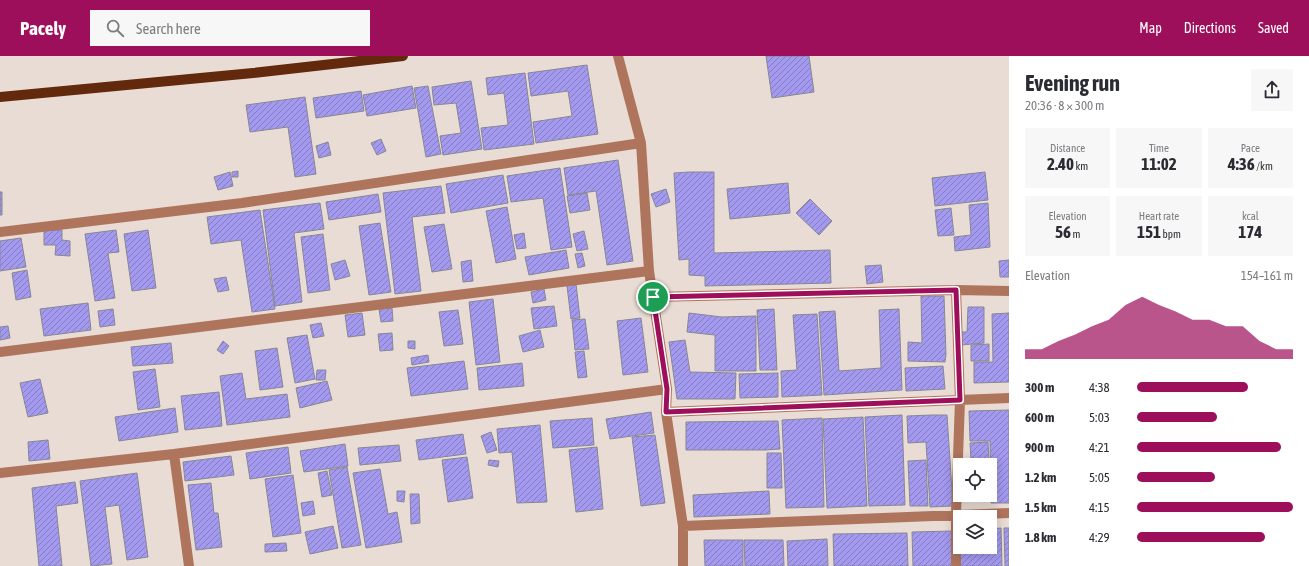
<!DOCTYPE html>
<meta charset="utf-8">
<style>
body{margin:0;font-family:"Asap Condensed",sans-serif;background:#f7f7f7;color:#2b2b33;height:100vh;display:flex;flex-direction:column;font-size:15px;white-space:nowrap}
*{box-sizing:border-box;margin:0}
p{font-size:13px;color:#7c7c81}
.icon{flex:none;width:22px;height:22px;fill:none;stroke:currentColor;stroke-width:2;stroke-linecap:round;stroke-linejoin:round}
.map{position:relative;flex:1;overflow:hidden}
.sheet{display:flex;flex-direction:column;background:#fff;width:300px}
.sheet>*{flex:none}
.controls{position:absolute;left:953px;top:402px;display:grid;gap:8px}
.controls a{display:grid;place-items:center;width:44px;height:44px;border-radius:0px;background:#fff;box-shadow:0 2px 10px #0003;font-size:20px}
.pin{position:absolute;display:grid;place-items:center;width:34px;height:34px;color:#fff;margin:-17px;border:2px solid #fff;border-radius:50%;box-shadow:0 1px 4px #0007}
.round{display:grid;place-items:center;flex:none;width:42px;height:42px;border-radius:0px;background:#f7f7f7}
.head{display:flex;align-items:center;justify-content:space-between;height:68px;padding:0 16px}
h1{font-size:22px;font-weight:700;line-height:30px}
.stats{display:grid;grid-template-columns:repeat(3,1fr);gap:6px;height:68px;padding:4px 16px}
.stats div{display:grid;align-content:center;border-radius:0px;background:#f7f7f7;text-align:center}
.stats b{font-size:17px;font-weight:700}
.stats small{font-size:11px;font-weight:400}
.stats p{font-size:11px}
.chart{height:112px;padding:8px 16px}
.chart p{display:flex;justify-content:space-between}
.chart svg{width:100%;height:72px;margin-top:4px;fill:#9d0e5b;opacity:.7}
ul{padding:0 16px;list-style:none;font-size:13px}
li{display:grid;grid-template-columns:64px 48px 1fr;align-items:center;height:30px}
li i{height:10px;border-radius:5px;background:#9d0e5b}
header{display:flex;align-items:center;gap:24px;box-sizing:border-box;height:56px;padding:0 20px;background:#9d0e5b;color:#fff}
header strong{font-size:19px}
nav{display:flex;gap:22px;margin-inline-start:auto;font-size:14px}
.search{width:280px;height:36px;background:#f7f7f7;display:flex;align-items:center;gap:10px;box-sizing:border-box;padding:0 14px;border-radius:0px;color:#7c7c81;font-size:15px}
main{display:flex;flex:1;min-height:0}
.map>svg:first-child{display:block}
.building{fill:url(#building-hatch);stroke:#878793}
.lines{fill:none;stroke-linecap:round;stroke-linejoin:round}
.minor{stroke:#af745c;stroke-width:10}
.major{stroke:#63290c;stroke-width:10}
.route-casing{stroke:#fff;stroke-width:8}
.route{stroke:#9d0e5b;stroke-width:5}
</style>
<header>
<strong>Pacely</strong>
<div class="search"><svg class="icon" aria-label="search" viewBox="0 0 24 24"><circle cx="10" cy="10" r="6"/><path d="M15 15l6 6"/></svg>Search here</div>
<nav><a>Map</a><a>Directions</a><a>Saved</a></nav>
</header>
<main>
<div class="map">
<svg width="1009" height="510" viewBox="0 0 1009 510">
<defs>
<pattern id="building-hatch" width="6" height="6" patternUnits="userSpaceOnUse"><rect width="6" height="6" fill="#a399ef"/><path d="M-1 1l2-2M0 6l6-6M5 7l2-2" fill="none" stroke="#847cc0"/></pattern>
</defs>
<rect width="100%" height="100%" fill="#e9dcd4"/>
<path class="building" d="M766 0H809L814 36 772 42Z
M587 9 598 78 536 87 533 66 572 60 568 35 531 40 528 17Z
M525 17 534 88 484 94 481 72 508 69 504 37 488 39 486 22Z
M471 25 482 93 443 99 440 80 461 77 456 47 434 49 432 31Z
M412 30 416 52 367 60 363 39Z
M428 30 441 98 426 101 414 32Z
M361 35 364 55 316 62 313 42Z
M305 41 316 118 295 121 288 71 250 76 246 49Z
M381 83 386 95 377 99 371 87Z
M328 86 331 99 319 102 316 90Z
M618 104 633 205 607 209 596 135 568 139 564 112Z
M560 112 572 191 551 194 543 142 511 146 507 120Z
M238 115V121H232V116Z
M230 116 233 130 218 134 214 121Z
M689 116H714V197L830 194 831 227 705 230V220L689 219V203L679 204 674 117Z
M985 116 988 144 935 150 932 122Z
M503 119 508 147 451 157 446 128Z
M788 127 790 157 730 163 727 133Z
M441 130 445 157 412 161 421 235 395 238 383 137Z
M666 133 670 146 656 151 651 138Z
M0 136H2V159H0Z
M587 137 590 154 570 157 567 140Z
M378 138 381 156 329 164 326 146Z
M810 143 832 165 819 179 796 157Z
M320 147 324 173 294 177 302 246 275 250 263 154Z
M988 147 990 191 955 195 954 181 971 179 969 149Z
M507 151 516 203 496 207 486 155Z
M951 152 954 179 938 180 935 154Z
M260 154 275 253 252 256 241 184 211 188 207 161Z
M380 167 391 236 369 239 359 170Z
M444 168 452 213 432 216 424 171Z
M44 174H62V184L70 185V200L55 199 56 189H44Z
M116 174 119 196 108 197 115 242 95 245 85 178Z
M148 174 156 232 132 235 124 178Z
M584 175 588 193 577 195 573 178Z
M524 177 526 192 517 193 514 179Z
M323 178 330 234 308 237 301 181Z
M21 182 26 211 0 215V185Z
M566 194 569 212 529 219 525 201Z
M582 197 585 210 578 212 575 198Z
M345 204 350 220 335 224 331 208Z
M471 204 473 225 463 226 461 206Z
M1009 204V221H1000L999 205Z
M881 209 883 226 867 228 865 210Z
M27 214 31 241 16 244 12 217Z
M226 221 229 234 218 236 214 223Z
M576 228 580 262 571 263 567 230Z
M544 233 546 244 533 247 531 236Z
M921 240H944L946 299 945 306 908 305V286L922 287Z
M493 243 500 306 476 309 469 246Z
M88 247 91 274 44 280 40 253Z
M554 250 557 270 534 273 531 252Z
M968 251H984V287L961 289V276H967Z
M392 252 393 265 381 266 379 253Z
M113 253 115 269 100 271 98 255Z
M774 253 777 314H760L757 254Z
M899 253 902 334 824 339 819 256 835 255 839 315 881 312 879 254Z
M458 254 463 288 444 290 439 256Z
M362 257 365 279 348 281 345 259Z
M689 257 722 261 756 260V315H715V279L687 276Z
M1009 257V326L974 327V306H993L992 258Z
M817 258 822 339 782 341 781 315 797 314 793 259Z
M641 262 648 316 623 319 617 265Z
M585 263 589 293 575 294 572 264Z
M321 267 324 280 313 282 310 269Z
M8 270 10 282 0 284V271Z
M540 274 544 291 523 296 519 280Z
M392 277 393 294 380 295 378 278Z
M307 279 315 323 295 327 287 282Z
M685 284 690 316 736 317 735 343H677L669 286Z
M223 285 229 290 223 298 217 294Z
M408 285H415V293L408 292Z
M171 287 173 307 133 310 131 291Z
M989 288V305H971V289Z
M277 292 283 331 260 334 255 295Z
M584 295 587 321 578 322 575 296Z
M428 299 429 306 412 309 411 302Z
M464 305 468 333 411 340 407 312Z
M522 307 524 330 479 334 477 312Z
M943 310 945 333 906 335 905 312Z
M155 313 160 351 138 354 133 316Z
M317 314H326L325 324H316Z
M242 317 246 343 287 338 290 361 227 369 220 320Z
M778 317V341L740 342 739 318Z
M40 323 48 357 28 361 20 327Z
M327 325 332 344 300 352 296 332Z
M219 336 222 370 185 374 181 340Z
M175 352 178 376 119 385 115 361Z
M1009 354V447H991L990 385H970L969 355Z
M651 356 654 377 610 383 606 363Z
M902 359 905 449 869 450 865 361Z
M932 359H947L953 450 930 451 926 386 908 387 907 360Z
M863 361 867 450 827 452 823 363Z
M592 362 594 389 553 392 550 365Z
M822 362 824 451 786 452 782 364Z
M778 365 780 393 765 394H686V366Z
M540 369 547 446 517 447 512 396 499 397 497 373Z
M491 376 497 394 487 397 481 380Z
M463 378 466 398 419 404 416 384Z
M655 379 665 447 641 450 632 381Z
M48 384 50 403 29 405 28 386Z
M988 386 989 404H971L970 387Z
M345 388 348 410 304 416 300 395Z
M399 389 401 405 360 409 358 392Z
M288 391 291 417 250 423 246 397Z
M597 391 603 453 576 456 569 394Z
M767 397H781L782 432H767Z
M231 400 234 419 185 425 183 406Z
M467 401 473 442 448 446 442 404Z
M489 404 499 405 498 411 488 409Z
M926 404 928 450H910L908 405Z
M347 411 361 489 342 492 329 414Z
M380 413 388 458 397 456 402 486 366 492 353 417Z
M327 415 332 439 322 441 318 417Z
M137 417 148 501 127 504 119 449 105 451 112 508 91 510 80 425Z
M293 419 301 477 273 481 265 423Z
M75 426 78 447 56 450 62 510H39L32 432Z
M211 427 214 457H218L222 491 196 494 188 429Z
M397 435H405L404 446 397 445Z
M769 435 770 458 694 461 693 439Z
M410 438H419L420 467 411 468Z
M313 445 315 458 303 460 301 447Z
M333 470 338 492 310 498 305 476Z
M1001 472 1002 510H959L960 491H990V473Z
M1004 472H1009V510H1005Z
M952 475 953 510H913L912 476Z
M907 477 908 510H834L833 478Z
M827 483 828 510H788L787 485Z
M704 484H743V510H705Z
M744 484H783L784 510H745Z
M286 487 287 495 265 496V488Z"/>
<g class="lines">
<path class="minor" d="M618 0 641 87 649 215 667 333 666 356 683 470V510
M0 176 242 147 641 87
M956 234 960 344 956 459V510
M653 241 956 234 1009 235
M0 296 649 215
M666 356 1009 342
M174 398 189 510
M0 417 174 398 667 333
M683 470 1009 457"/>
<path class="major" d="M0 41 253 17 403 0"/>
</g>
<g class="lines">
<g class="route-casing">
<path id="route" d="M956 234 960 344 666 356 667 333 653 241Z"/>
</g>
<use href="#route" class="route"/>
</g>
</svg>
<div class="controls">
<a><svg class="icon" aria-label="locate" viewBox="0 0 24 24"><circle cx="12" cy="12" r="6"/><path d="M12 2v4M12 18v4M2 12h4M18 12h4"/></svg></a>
<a><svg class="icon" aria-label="layers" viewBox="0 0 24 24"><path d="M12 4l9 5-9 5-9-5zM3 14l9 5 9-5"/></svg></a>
</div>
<div class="pin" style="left:653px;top:241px;background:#1e9e55"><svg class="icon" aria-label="arrive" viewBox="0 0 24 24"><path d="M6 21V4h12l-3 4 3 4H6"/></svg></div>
</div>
<section class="sheet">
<div class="head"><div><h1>Evening run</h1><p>20:36 · 8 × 300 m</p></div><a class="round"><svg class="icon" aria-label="share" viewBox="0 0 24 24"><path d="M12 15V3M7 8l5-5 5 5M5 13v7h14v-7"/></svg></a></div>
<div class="stats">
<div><p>Distance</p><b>2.40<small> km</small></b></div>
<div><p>Time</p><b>11:02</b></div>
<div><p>Pace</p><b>4:36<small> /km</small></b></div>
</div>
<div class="stats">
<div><p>Elevation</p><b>56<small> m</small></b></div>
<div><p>Heart rate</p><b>151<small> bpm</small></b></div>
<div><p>kcal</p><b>174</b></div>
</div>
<div class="chart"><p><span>Elevation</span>154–161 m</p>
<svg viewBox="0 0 160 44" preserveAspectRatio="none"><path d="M0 44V38L10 38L20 33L30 29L40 24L50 20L60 11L70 6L80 11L90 15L100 20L110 20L120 24L130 24L140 33L150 38L160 38V44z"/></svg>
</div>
<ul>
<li><b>300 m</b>4:38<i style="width:71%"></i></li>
<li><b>600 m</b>5:03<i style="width:51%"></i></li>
<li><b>900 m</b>4:21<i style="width:92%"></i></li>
<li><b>1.2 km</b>5:05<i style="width:50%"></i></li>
<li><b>1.5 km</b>4:15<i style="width:100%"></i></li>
<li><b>1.8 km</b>4:29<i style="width:82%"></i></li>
</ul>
</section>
</main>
